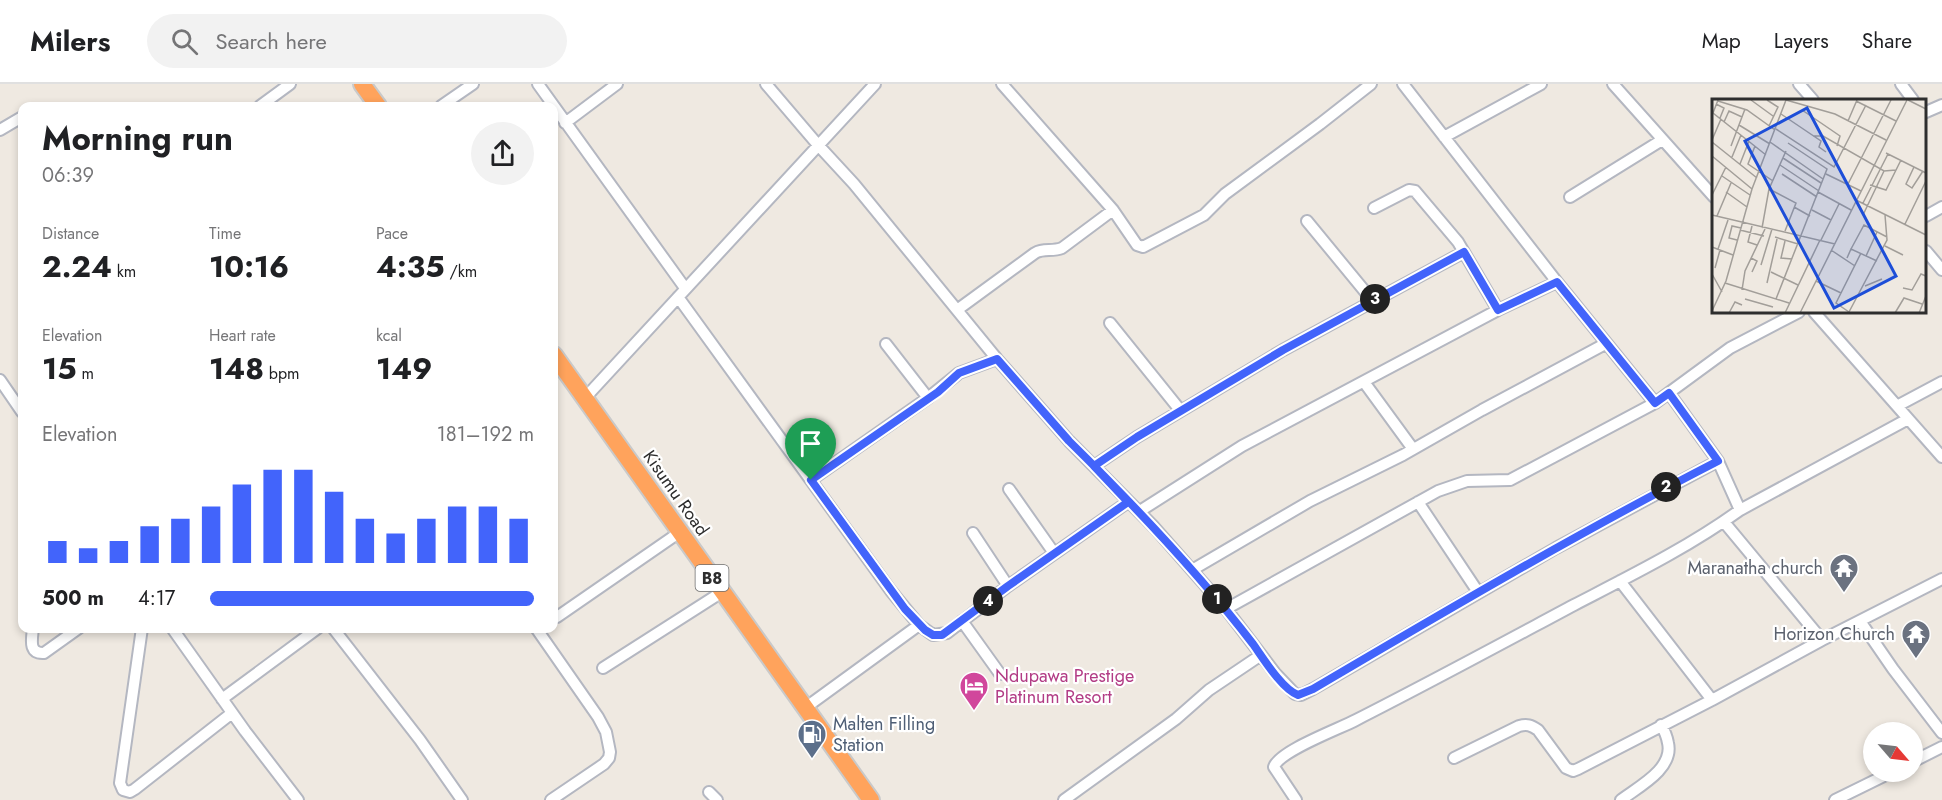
<!DOCTYPE html>
<meta charset="utf-8">
<style>
body{margin:0;font-family:Jost,sans-serif;background:#f2f2f2;color:#202124;height:100vh;display:flex;flex-direction:column;font-size:22px;white-space:nowrap}
*{box-sizing:border-box;margin:0}
p{font-size:20px;color:#757577}
.icon{flex:none;width:33px;height:33px;fill:none;stroke:currentColor;stroke-width:2;stroke-linecap:round;stroke-linejoin:round}
.map{position:relative;flex:1;overflow:hidden}
.details{position:absolute;left:18px;top:18px;width:540px;height:531px;display:flex;flex-direction:column;background:#fff;border-radius:12px;box-shadow:0 3px 9px #0003}
.details>*{flex:none}
.needle{width:39px;rotate:118deg}
.fabs{position:absolute;left:1863px;top:638px;display:grid;gap:12px}
.fabs a{display:grid;place-items:center;width:60px;height:60px;border-radius:50%;background:#fff;box-shadow:0 3px 9px #0003;font-size:30px}
.pin{position:absolute;display:grid;place-items:center;width:51px;height:51px;color:#fff;margin:-62px -26px;border-radius:50% 50% 50% 0;rotate:-45deg;box-shadow:0 0 6px #0007}
.pin .icon{rotate:45deg}
.km{position:absolute;width:30px;height:30px;margin:-15px;border-radius:50%;background:#222;color:#fff;font-size:16px;line-height:30px;text-align:center}
.round{display:grid;place-items:center;flex:none;width:63px;height:63px;border-radius:32px;background:#f2f2f2}
.headline{display:flex;align-items:center;justify-content:space-between;height:102px;padding:0 24px}
h1{font-size:33px;font-weight:700;line-height:45px}
.figures{display:grid;grid-template-columns:repeat(3,1fr);gap:9px;height:102px;padding:6px 24px}
.figures div{display:grid;align-content:center}
.figures b{font-size:30px;font-weight:700}
.figures small{font-size:16px;font-weight:400}
.figures p{font-size:16px}
.chart{height:168px;padding:12px 24px}
.chart p{display:flex;justify-content:space-between}
.chart svg{width:100%;height:108px;margin-top:6px;stroke:#4264fb;stroke-width:6}
ul{padding:0 24px;list-style:none;font-size:20px}
li{display:grid;grid-template-columns:96px 72px 1fr;align-items:center;height:45px}
li i{height:15px;border-radius:8px;background:#4264fb}
header{display:flex;align-items:center;gap:36px;box-sizing:border-box;height:84px;padding:0 30px;background:#fff;border-bottom:2px solid #e0e0e0}
header strong{font-size:28px}
nav{display:flex;gap:33px;margin-inline-start:auto;font-size:21px}
.search{width:420px;height:54px;background:#f2f2f2;display:flex;align-items:center;gap:15px;box-sizing:border-box;padding:0 21px;border-radius:33px;color:#757577;font-size:22px}
.map>svg:first-child{display:block}
.lines{fill:none;stroke-linecap:round;stroke-linejoin:round}
.minor-casing{stroke:#b4b7c1;stroke-width:14}
.highway-casing{stroke:#c9c9c9;stroke-width:20}
.minor{stroke:#fff;stroke-width:10}
.highway{stroke:#ffa35c;stroke-width:16}
.route-casing{stroke:#fff;stroke-width:12}
.route{stroke:#4264fb;stroke-width:8}
.labels{text-anchor:middle;stroke-width:4.5;stroke-linejoin:round;paint-order:stroke}
.shield{fill:#fff;stroke:#6d6d6d;stroke-width:1.5}
.shield-label{font-size:16px;font-weight:bold;fill:#2e2e2e}
.street-label{font-size:18px;fill:#2e2e2e;stroke:#fff}
.worship-label{font-size:18px;fill:#5b616d;stroke:#fff;text-anchor:end}
.hotel-label{font-size:18px;fill:#b23c85;stroke:#fff;text-anchor:start}
.service-label{font-size:18px;fill:#4e5e75;stroke:#fff;text-anchor:start}
.inset-road{fill:none;stroke:#a29e99;stroke-width:1.5}
.view{fill:#1d4ed8;fill-opacity:0.15;stroke:#1d4ed8;stroke-width:3}
.inset-edge{fill:none;stroke:#2e2e2e;stroke-width:3}
</style>
<header>
<strong>Milers</strong>
<div class="search"><svg class="icon" aria-label="search" viewBox="0 0 24 24"><circle cx="10" cy="10" r="6"/><path d="M15 15l6 6"/></svg>Search here</div>
<nav><a>Map</a><a>Layers</a><a>Share</a></nav>
</header>
<div class="map">
<svg width="1942" height="716" viewBox="0 0 1942 716">
<rect width="100%" height="100%" fill="#efe9e1"/>
<g class="lines">
<g class="minor-casing">
<path id="minor" d="M538 0 685 204
M766 0 818 61 854 100 997 275 1069 357 1154 443 1226 525 1275 589 1295 610 1301 611 1313 605 1556 464 1718 377
M1002 0 1113 126 1137 161 1143 163 1204 131 1225 110 1320 40 1371 0
M1403 0 1557 198 1655 319
M1613 0 1714 113
M1799 0 1813 16
M1901 0 1913 16
M260 22 290 0
M441 22 473 0
M1926 28 1942 21
M565 39 617 0
M0 46 22 33
M1444 53 1541 0
M1570 113 1662 56
M1374 124 1409 106 1415 107 1458 158 1498 226
M1926 132 1942 123
M1307 137 1372 216
M1926 167 1942 186
M678 213 891 507 919 541 933 551 947 549 1008 502 1128 418
M957 226 1035 169C1044 164 1052 168 1062 164L1113 126
M1814 228 1942 373
M1110 239 1180 326
M886 260 928 314
M0 296 22 328
M1364 298 1413 365
M1669 309 1718 377 1740 426
M584 315 875 0
M1897 322 1942 298
M1094 382 1137 353 1283 266 1464 168
M811 396 928 314 959 289 997 275
M1009 405 1054 469
M1418 418 1478 508
M1140 427 1242 362 1498 226 1557 198
M1724 438 1822 556
M973 449 1008 502
M1192 486 1310 417 1403 371 1482 326 1605 260
M1620 497 1712 616
M1226 525 1438 407 1467 397 1510 396 1655 319 1730 264 1799 228
M557 533 680 448
M962 537 1000 590
M1860 537 1893 585 1942 649
M33 544C32 555 28 570 44 569L79 544
M142 544 120 699 123 706 130 708 135 705 232 629
M172 544 245 647 298 716
M333 544 420 656 462 716
M536 544 598 633 606 648 610 668 609 674 604 680 551 716
M603 584 722 508
M222 615 318 544
M805 624 919 541
M1454 674 1519 642C1527 640 1531 641 1538 646L1566 684 1573 687 1578 685 1712 616 1822 556 1942 495
M1912 678 1942 663
M709 708 717 716
M1064 716 1176 635 1209 606 1261 571
M1296 716 1274 683C1279 667 1339 645 1356 636 1429 599 1501 560 1574 521 1630 492 1689 463 1740 426L1908 335
M1621 716C1638 703 1674 685 1668 659 1667 653 1664 646 1661 641
M1835 716 1894 687"/>
</g>
<g class="highway-casing">
<path id="highway" d="M362 0 378 22
M554 271 871 716"/>
</g>
<use href="#minor" class="minor"/>
<use href="#highway" class="highway"/>
</g>
<g class="lines">
<g class="route-casing">
<path id="route" d="M811 396 938 308 959 289 997 275 1069 357C1134 421 1197 487 1253 560 1263 574 1282 605 1298 611L1313 605C1447 526 1580 448 1718 377L1669 309 1655 319 1557 198 1498 226 1464 168 1283 266 1137 353 1094 382 1128 418 1008 502 942 551H933L925 546 905 525 811 396"/>
</g>
<use href="#route" class="route"/>
</g>
<defs>
<g id="temple-pin" transform="scale(1.5)"><path d="M0 17L-7.5 6A9.5 9.5 0 1 1 7.5 6Z" fill="#6b7280" stroke="#fff"/><path d="M0-6L5-2H3V0L6.5 2.5H4V6H1.5V3h-3V6H-4V2.5H-6.5L-3 0V-2H-5Z" fill="#fff"/></g>
<g id="hotel-pin" transform="scale(1.5)"><path d="M0 17L-7.5 6A9.5 9.5 0 1 1 7.5 6Z" fill="#d1479c" stroke="#fff"/><path d="M-6-4.5h1.5V1H6V5H4.5V3h-9V5H-6ZM-4 0a1.8 1.8 0 1 1 3.6 0ZM.5 0V-2.5h3Q6-2.5 6 0Z" fill="#fff"/></g>
<g id="fuel-pin" transform="scale(1.5)"><path d="M0 17L-7.5 6A9.5 9.5 0 1 1 7.5 6Z" fill="#5c6f8a" stroke="#fff"/><path d="M-5.5-6h7V0h2V4h1.3V-2.5L3-4.5l.8-.8L6-3V5H2.5V1h-1V6h-7ZM-4.2-4.7v3.2H.2V-4.7Z" fill="#fff"/></g>
</defs>
<g fill-rule="evenodd">
<use href="#temple-pin" x="1844" y="484"/>
<use href="#temple-pin" x="1916" y="550"/>
<use href="#hotel-pin" x="974" y="602"/>
<use href="#fuel-pin" x="812" y="650"/>
</g>
<g class="labels">
<rect class="shield" x="695.5" y="481" width="33" height="26" rx="4.5"/>
<g class="shield-label">
<text x="712" y="500">B8</text>
</g>
<g class="street-label">
<text transform="translate(676 409) rotate(55)" y="6">Kisumu Road</text>
</g>
<g class="worship-label">
<text x="1823" y="490">Maranatha church</text>
<text x="1895" y="556">Horizon Church</text>
</g>
<g class="hotel-label">
<text x="995" y="598">Ndupawa Prestige<tspan x="995" dy="21">Platinum Resort</tspan></text>
</g>
<g class="service-label">
<text x="833" y="646">Malten Filling<tspan x="833" dy="21">Station</tspan></text>
</g>
</g>
<g transform="translate(1712 15)">
<rect width="214" height="214" fill="#efe9e1"/>
<path class="inset-road" d="M6 1 1 14 54 56M39 1 61 17M55 1 66 8 57 27M74 1 123 15 174 41M196 1 214 10M6 2 35 11 63 31M144 2 184 22M4 5 12 9 8 19M90 11 128 37 125 47M69 15 109 42 107 48 114 53M136 22 145 1M12 23 17 12 30 18M27 26 58 45M64 30 122 68 154 6M101 37H111L172 72 184 71M0 41 9 20M0 43 45 79M58 43 111 80M19 47 33 10M43 47 36 65 61 82M174 54 214 74M0 57 40 90M20 58 29 36M71 59 109 84M28 65 37 42M68 66 107 92M202 68 194 85 200 89 211 72M70 75 105 98M114 75 149 92M10 77 38 96M136 85 179 1M158 86 174 91 189 61M57 90 84 104 73 132M14 93 35 108M106 93 139 111M0 96 14 68M144 101 214 136M151 104 176 55M82 108 98 117M100 111 119 121M0 116 123 145M151 116 172 72M5 117 19 84M193 125 214 82M40 127 36 143 45 146M50 129 57 90 74 52M28 131 52 137M63 138 86 145M25 141 17 139 20 127 29 129M109 141 127 105M73 142 69 159 80 160M173 147 191 156M0 148 21 156M6 150 16 121M139 150 152 126 175 138M119 151 143 167M149 154 124 204 137 213 175 141 173 116M154 157 165 133M39 159 45 162 40 173M135 159 139 150 165 162M49 166 60 130M3 169 8 151M59 173 86 186M0 175 10 193M104 182 129 194M13 184 77 204M55 184 65 140M153 187 170 180M191 189 200 191 209 175 214 177M30 191 33 172 53 130M33 200 61 208M64 200 115 70 76 44M0 212 14 182 40 90 74 1M17 214 23 203 30 206M73 214 108 141M88 214 195 1M183 214 192 199 210 205M207 214 214 197"/>
<path class="view" d="M95 9 184 177 122 209 33 42Z"/>
<rect width="214" height="214" class="inset-edge"/>
</g>
</svg>
<div class="fabs">
<a><svg class="needle" viewBox="-14 -14 28 28"><path d="M0-13l5 13h-10z" fill="#e53935"/><path d="M0 13l5-13h-10z" fill="#757577"/></svg></a>
</div>
<div class="pin" style="left:811px;top:396px;background:#1e9e55"><svg class="icon" aria-label="arrive" viewBox="0 0 24 24"><path d="M6 21V4h12l-3 4 3 4H6"/></svg></div>
<b class="km" style="left:1217px;top:515px">1</b>
<b class="km" style="left:1666px;top:403px">2</b>
<b class="km" style="left:1375px;top:215px">3</b>
<b class="km" style="left:988px;top:517px">4</b>
<section class="details">
<div class="headline"><div><h1>Morning run</h1><p>06:39</p></div><a class="round"><svg class="icon" aria-label="share" viewBox="0 0 24 24"><path d="M12 15V3M7 8l5-5 5 5M5 13v7h14v-7"/></svg></a></div>
<div class="figures">
<div><p>Distance</p><b>2.24<small> km</small></b></div>
<div><p>Time</p><b>10:16</b></div>
<div><p>Pace</p><b>4:35<small> /km</small></b></div>
</div>
<div class="figures">
<div><p>Elevation</p><b>15<small> m</small></b></div>
<div><p>Heart rate</p><b>148<small> bpm</small></b></div>
<div><p>kcal</p><b>149</b></div>
</div>
<div class="chart"><p><span>Elevation</span>181–192 m</p>
<svg viewBox="0 0 160 44" preserveAspectRatio="none"><path d="M5 44V35M15 44V38M25 44V35M35 44V29M45 44V26M55 44V21M65 44V12M75 44V6M85 44V6M95 44V15M105 44V26M115 44V32M125 44V26M135 44V21M145 44V21M155 44V26"/></svg>
</div>
<ul>
<li><b>500 m</b>4:17<i style="width:100%"></i></li>
</ul>
</section>
</div>
